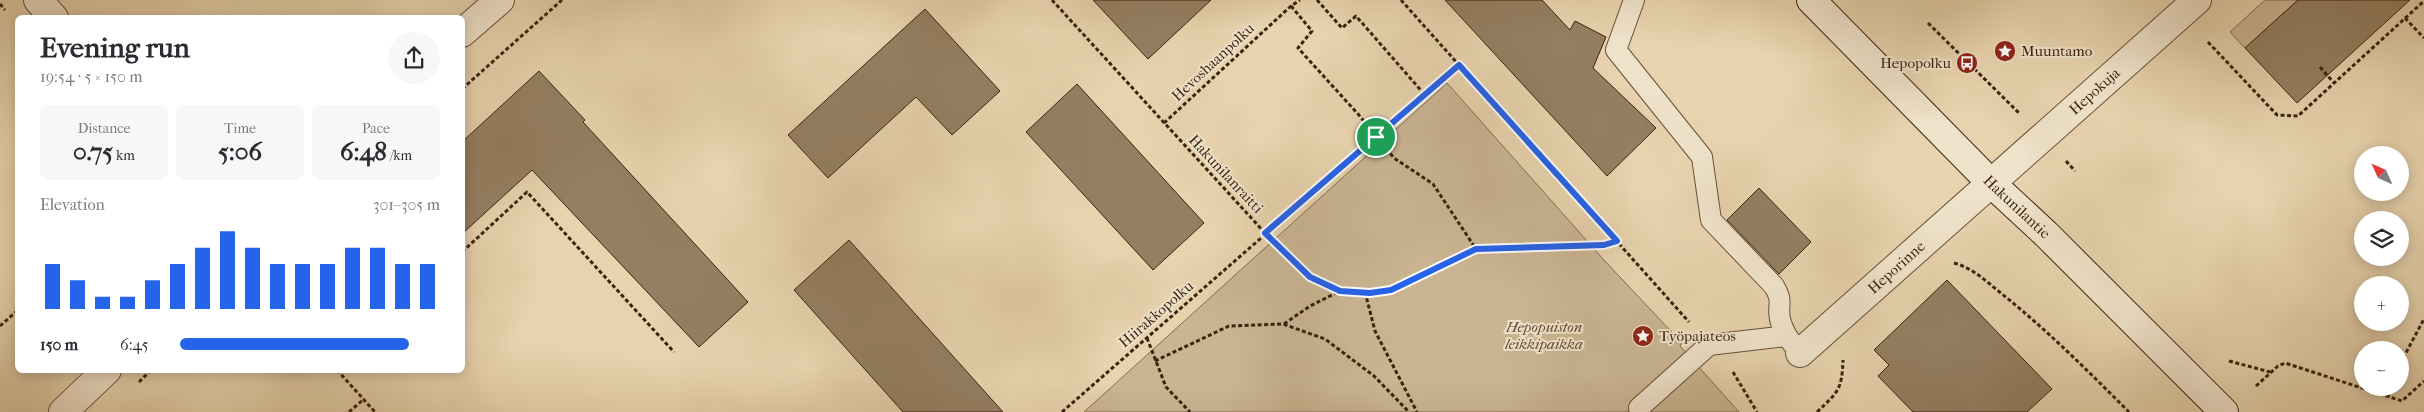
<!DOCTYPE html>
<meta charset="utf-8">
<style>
body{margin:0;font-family:"IM FELL French Canon",serif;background:#f7f7f7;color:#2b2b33;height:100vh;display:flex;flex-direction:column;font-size:19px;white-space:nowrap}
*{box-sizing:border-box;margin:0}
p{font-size:16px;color:#7c7c81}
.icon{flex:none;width:28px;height:28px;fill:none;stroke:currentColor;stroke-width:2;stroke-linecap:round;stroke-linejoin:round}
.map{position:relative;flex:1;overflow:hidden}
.details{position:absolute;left:15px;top:15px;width:450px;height:358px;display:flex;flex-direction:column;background:#fff;border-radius:8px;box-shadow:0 2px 12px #0003}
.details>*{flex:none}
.needle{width:32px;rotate:315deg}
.buttons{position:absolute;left:2354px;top:146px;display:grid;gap:10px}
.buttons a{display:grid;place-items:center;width:55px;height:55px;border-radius:50%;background:#fff;box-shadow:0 2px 12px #0003;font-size:25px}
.pin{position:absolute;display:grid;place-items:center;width:42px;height:42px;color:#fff;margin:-21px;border:2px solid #fff;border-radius:50%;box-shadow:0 1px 5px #0007}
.round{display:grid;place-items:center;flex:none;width:52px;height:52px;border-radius:26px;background:#f7f7f7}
.summary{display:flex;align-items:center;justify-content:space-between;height:85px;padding:0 25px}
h1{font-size:28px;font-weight:700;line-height:38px}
.metrics{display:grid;grid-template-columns:repeat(3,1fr);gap:8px;height:85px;padding:5px 25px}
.metrics div{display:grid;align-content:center;border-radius:8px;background:#f7f7f7;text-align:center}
.metrics b{font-size:25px;font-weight:700}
.metrics small{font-size:14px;font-weight:400}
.metrics p{font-size:14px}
.chart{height:140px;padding:10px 25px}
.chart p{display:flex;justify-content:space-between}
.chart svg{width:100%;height:90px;margin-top:5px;stroke:#2563eb;stroke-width:6}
ul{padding:0 25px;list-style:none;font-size:16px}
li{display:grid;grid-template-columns:80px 60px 1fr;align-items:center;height:38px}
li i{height:12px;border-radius:6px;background:#2563eb}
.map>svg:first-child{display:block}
.green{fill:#cab593;stroke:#826c51}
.building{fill:#947f62;stroke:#3b230f}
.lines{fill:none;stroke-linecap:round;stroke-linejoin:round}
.lane-casing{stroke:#664f37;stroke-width:22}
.street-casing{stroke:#664f37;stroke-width:30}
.secondary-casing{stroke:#3b230f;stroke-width:30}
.path{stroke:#3b230f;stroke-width:3;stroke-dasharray:4 2.5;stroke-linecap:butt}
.lane{stroke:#efe2ca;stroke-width:20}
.street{stroke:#efe2ca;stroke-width:28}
.secondary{stroke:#efe2ca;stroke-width:28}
.route-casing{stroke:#fff;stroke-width:10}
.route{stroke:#2563eb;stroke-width:6}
.labels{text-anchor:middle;stroke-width:4;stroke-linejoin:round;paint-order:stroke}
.poi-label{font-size:15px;fill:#3b230f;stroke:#efe2ca;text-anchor:start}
.street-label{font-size:15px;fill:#3b230f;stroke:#efe2ca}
.park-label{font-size:15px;font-style:italic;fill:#5f4830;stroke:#efe2ca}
</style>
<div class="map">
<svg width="2424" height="412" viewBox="0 0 2424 412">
<rect width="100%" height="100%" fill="#e7d3ae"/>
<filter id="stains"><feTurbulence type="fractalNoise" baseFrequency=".004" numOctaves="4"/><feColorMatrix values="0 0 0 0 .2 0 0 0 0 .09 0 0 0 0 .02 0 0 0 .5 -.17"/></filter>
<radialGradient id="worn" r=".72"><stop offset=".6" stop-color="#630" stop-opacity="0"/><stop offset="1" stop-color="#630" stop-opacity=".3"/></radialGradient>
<path class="green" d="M2265 0H2298L2245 48 2230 32Z
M1447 83 1603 259 1682 343 1680 346 1739 412H1084Z"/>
<path class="building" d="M1093 0H1211L1148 59Z
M1445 0H1542L1570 30 1575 21 1606 37 1593 68 1656 128 1607 176Z
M2298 0H2410L2297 103 2245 48Z
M925 9 1000 91 952 135 916 97 828 178 788 135Z
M539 71 585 120 583 122 748 302 699 347 532 170 462 234V142Z
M1077 84 1204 223 1153 270 1026 132Z
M1759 188 1811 242 1779 274 1727 220Z
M849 240 1003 412H903L794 290Z
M1947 280 2052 389 2027 412H1913L1878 376 1889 365 1874 350Z"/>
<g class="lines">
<g class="lane-casing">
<path id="lane" d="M1634 0 1616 50 1702 157 1711 220 1774 286C1784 303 1777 304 1780 319 1783 333 1791 342 1800 353
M1639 408 1709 345 1786 336"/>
</g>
<g class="street-casing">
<g id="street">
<path d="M38 0 54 18"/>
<path d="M462 33 500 0"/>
<path id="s1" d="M1800 353 2197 0"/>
<path d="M63 412 107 370"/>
</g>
</g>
<g class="secondary-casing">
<g id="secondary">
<path id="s2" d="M1811 0 1991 183 2046 234 2224 412"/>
</g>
</g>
<path class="path" d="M1052 0 1265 233 1310 277 1340 291 1369 293 1391 290 1476 249 1604 245 1617 241
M1317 0 1342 28 1356 16 1425 95
M1401 0 1459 65
M0 4 5 10
M1291 6 1312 31 1298 48 1358 114 1394 158 1433 184 1476 249
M2405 18 2424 38
M1928 23 2020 114
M2208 42 2277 115 2298 116 2424 1
M2320 67 2334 83
M462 89 562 0
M1164 123 1291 6 1300 0
M2066 161 2075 171
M462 252 527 192 674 352
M1954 263C1973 268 1987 282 2002 294 2047 330 2088 371 2129 412
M1365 292 1375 331 1417 412
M1284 324 1310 306 1340 291
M0 326 18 310
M1147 338 1166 387 1190 412
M1155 361 1229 326 1283 324 1325 339 1374 376 1409 412
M2229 361 2270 372
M2400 364 2424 319
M337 370 375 412
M1733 372 1757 412
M139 382 151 370
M2256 386 2278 366 2285 363 2402 401 2424 381
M2388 397 2391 388
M349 412 364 399
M1062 412 1459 65 1689 322
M1817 412C1838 392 1842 390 1843 360"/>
<use href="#lane" class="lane"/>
<use href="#street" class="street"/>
<use href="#secondary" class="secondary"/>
</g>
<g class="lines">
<g class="route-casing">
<path id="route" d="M1459 65 1617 241 1604 245 1476 249 1391 290 1370 293 1340 291 1310 277 1265 233Z"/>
</g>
<use href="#route" class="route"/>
</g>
<defs>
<g id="sight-disc" transform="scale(1.125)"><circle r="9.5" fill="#8f2418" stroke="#efe2ca"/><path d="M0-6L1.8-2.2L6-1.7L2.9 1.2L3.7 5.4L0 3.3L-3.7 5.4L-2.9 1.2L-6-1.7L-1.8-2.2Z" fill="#fff"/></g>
<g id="bus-disc" transform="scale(1.125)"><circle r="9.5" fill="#8f2418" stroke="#efe2ca"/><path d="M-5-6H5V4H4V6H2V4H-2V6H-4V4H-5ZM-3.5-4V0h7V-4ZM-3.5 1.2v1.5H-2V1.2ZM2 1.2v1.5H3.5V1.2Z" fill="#fff"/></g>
</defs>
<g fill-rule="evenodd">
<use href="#sight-disc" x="2005" y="51"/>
<use href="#bus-disc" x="1967" y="63"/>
<use href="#sight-disc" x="1643" y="336"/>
</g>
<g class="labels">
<g class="poi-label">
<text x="2021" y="56">Muuntamo</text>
<text x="1951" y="68" text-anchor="end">Hepopolku</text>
<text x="1659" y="341">Työpajateos</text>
</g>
<g class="street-label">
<text transform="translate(1213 62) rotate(-43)" y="5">Hevoshaanpolku</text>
<text dy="5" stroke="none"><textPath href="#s1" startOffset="394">Hepokuja</textPath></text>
<text transform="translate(1226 174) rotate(47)" y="5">Hakunilanraitti</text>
<text dy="5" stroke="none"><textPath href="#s2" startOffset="292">Hakunilantie</textPath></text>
<text dy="5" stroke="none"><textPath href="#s1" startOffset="129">Heporinne</textPath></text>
<text transform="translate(1156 314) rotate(-41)" y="5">Hiirakkopolku</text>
</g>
<g class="park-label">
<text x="1544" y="332">Hepopuiston<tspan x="1544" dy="17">leikkipaikka</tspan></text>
</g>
</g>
<rect width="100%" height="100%" filter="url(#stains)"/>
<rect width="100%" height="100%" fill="url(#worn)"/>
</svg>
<div class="buttons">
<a><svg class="needle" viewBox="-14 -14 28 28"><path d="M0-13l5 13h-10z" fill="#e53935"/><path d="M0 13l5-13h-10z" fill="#7c7c81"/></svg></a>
<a><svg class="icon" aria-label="layers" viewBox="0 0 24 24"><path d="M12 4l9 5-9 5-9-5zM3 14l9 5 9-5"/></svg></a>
<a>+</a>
<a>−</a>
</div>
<div class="pin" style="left:1376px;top:137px;background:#1e9e55"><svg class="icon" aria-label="arrive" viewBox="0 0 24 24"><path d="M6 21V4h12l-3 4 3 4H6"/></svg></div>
<section class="details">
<div class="summary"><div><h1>Evening run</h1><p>19:54 · 5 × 150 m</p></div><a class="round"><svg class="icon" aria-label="share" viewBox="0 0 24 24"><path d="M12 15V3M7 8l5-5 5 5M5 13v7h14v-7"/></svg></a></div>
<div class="metrics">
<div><p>Distance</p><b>0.75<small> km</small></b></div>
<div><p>Time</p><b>5:06</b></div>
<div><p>Pace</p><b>6:48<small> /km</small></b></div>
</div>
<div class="chart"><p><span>Elevation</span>301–305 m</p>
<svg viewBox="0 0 160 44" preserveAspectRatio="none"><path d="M5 44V22M15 44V30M25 44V38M35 44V38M45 44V30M55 44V22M65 44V14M75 44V6M85 44V14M95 44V22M105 44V22M115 44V22M125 44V14M135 44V14M145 44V22M155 44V22"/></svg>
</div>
<ul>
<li><b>150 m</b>6:45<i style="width:88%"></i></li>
</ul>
</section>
</div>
